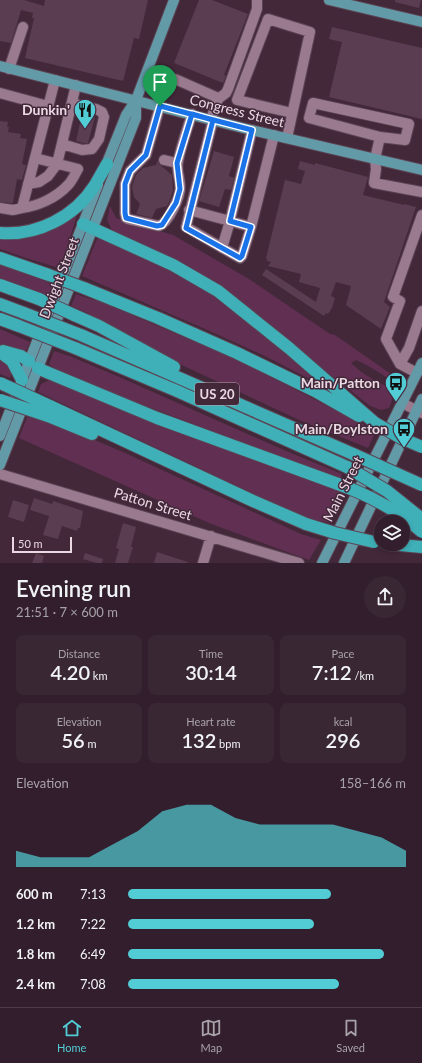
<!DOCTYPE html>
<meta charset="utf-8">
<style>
body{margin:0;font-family:Lato,sans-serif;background:#3a2734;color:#f1f3f6;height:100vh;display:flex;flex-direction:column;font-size:15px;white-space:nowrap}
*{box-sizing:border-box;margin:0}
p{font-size:13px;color:#a8a2a9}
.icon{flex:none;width:22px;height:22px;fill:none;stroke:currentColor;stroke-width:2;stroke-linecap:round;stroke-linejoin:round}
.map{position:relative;height:563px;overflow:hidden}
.side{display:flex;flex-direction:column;background:#321e2c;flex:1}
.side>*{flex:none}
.fabs{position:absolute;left:374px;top:515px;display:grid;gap:8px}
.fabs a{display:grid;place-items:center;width:36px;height:36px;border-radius:50%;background:#321e2c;box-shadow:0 2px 6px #0003,0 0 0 1px #4d3c48;font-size:20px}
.scale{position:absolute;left:12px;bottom:10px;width:60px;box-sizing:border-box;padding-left:4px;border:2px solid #ead8e3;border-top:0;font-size:11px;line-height:14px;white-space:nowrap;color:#ead8e3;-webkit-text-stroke:3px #43283a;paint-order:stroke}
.pin{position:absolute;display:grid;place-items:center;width:34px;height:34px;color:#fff;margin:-41px -17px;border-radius:50% 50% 50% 0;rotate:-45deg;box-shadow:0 0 4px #0007}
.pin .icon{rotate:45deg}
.round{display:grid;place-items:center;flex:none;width:42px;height:42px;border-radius:21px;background:#3a2734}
.head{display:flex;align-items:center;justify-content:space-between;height:68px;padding:0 16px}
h1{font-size:22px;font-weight:600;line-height:30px}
.metrics{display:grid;grid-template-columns:repeat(3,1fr);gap:6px;height:68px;padding:4px 16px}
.metrics div{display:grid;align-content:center;border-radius:8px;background:#3a2734;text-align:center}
.metrics b{font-size:20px;font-weight:600}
.metrics small{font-size:11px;font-weight:400}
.metrics p{font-size:11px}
.chart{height:112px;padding:8px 16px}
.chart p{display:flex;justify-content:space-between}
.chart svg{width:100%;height:72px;margin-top:4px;fill:#52ccd5;opacity:.7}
ul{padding:0 16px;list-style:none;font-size:13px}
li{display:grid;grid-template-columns:64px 48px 1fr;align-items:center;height:30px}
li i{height:10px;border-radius:5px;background:#52ccd5}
.tab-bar{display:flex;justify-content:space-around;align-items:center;height:56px;border-top:1px solid #4d3c48;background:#321e2c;font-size:11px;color:#a8a2a9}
.tab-bar a{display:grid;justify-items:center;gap:2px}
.tab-bar .current{color:#52ccd5}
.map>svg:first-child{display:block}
.green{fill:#612f52}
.building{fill:#5a3d50}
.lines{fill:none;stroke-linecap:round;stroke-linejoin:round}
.minor-casing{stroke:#5b4453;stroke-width:12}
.major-casing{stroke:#5b4453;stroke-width:12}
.highway-casing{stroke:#5b4453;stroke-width:14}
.minor{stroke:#9a7a8f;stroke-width:10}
.major{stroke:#639aa8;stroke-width:10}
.highway{stroke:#3fafb8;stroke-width:12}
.highway-bridge-casing{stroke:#5b4453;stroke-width:14;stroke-linecap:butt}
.highway-bridge{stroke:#3fafb8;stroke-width:12}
.route-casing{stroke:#fff;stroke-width:8}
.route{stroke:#1a73e8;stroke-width:5}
.labels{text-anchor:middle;stroke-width:3;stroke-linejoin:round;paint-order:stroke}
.shield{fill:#43283a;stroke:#b8a3b0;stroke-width:1}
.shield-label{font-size:13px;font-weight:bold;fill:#ead8e3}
.poi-label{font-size:14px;font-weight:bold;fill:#ead8e3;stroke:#43283a;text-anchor:end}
.street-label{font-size:14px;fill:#ead8e3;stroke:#43283a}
</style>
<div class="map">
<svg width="422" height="563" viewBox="0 0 422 563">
<rect width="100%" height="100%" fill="#43283a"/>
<path class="green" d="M110 206 116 218 173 235 249 279 330 334 335 335 401 381 398 385C384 376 371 366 356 360L351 363C364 376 379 383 396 390L389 408 381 410 370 406 250 311 110 230 111 228 107 220Z
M77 215 67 247 59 268 26 258 0 249V237C35 238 48 234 77 215Z
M101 238C132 251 163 264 192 281 240 310 283 349 325 387L267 357 203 328 82 276 97 239Z
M0 264 53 284 49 296 0 279Z
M76 294 93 300 94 299 238 360 376 431 368 448 299 420 169 359 150 347 89 315 88 313 71 306Z
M0 329 30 342 26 351 22 353 0 345Z
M54 351 72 357 117 376 286 451 342 474 340 479 214 434 212 431 104 390 54 368 49 364Z
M0 356 13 370 10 378 0 374Z
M50 380 345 493 330 523 307 518 228 482 38 392 41 384Z
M28 415 85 436 123 452 301 534 321 540 309 560 209 523 19 438Z"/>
<path class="building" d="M0 0H24L44 6 45 0H148L139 39 134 38 123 81 25 58 34 18H32L33 13 21 10 11 43 0 41Z
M199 0H212L248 14 224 75 226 76 223 83 174 63Z
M395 0H421L419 8 395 2Z
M332 27 422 48V119L329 97 342 42 329 39Z
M82 114 95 117 88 143H83L76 141Z
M0 121 8 122 7 127H9L8 132 21 134 20 138 27 139 22 164 26 165 22 180 17 179 13 203 0 202Z
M214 151 234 157 229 176 234 178 231 190 225 189 219 207 199 201Z
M158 160 159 164 172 175 173 190 170 200 167 206 156 209 152 218 136 214 140 204 134 197 132 187 136 175 143 168 156 165Z
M300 161 315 165V163L368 177 363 195 404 205V204L416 207 384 302 390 307 381 329 346 305 351 286 336 282 331 296 335 298 332 308 328 314 326 313 324 316 262 275 266 269 316 302 320 288 299 282 301 274 268 266 271 262 267 261V259L266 258 285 180 301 184 305 171 298 169Z
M34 498 52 504 53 501 83 511 80 528H78L77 531 62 526 58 539 43 535 49 516 30 510Z
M13 500 29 505 24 522 8 517Z
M123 523 136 527 131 547H133L128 563H115L119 549 116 548Z
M157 552 188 562 187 563H154Z
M36 553 44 556 42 563H32Z
M85 553 103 559 102 563H97L83 559Z"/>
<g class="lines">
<g class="minor-casing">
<path id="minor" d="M9 69 23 27
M175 79 216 97 218 99 211 119
M0 93 48 106
M218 99 226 93 228 89 257 9V0
M313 103 409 124 405 140 380 137 309 118Z
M160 106 146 155 130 171 125 184V213L126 218 128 219 159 226C169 222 181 196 180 186 180 178 176 169 178 162 181 146 187 130 192 114
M213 120 186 227 240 258 242 256 251 227
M252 130 230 221 251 227 274 135
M380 137 375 159 376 169 374 183 422 192
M287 138 310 32 268 19 237 100 292 113
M62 144 82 150 92 149 99 139 104 117 102 112 96 109 72 103
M35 158 78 169C75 174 72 181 68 185 56 198 38 206 22 208L55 80
M164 160 177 163
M28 184 39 182 48 176 57 164 76 85
M0 208 13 210 22 208
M189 210 230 221 222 248
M400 364 409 348 422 311
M417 373 400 364 386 339 400 301 393 297 422 215
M402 403 422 413
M0 474 299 563
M203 563 211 536"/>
</g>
<g class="major-casing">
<path id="major" d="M329 0 422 22
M0 66 243 128 422 170
M104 170 126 115 136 100 174 0
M0 436 98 185
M0 465 134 123 136 118V100
M322 563 422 363
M344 563 422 399"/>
</g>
<g class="highway-casing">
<path id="highway" d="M83 224 173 265 218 291 289 348 375 423
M0 233C37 236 75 217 95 185 99 178 103 171 107 164
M0 258 49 275
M0 285 39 299
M84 288 158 318 237 353 315 391 359 416
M0 304 24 313
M74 315 99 326 174 367
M0 319 19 326
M81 335 353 454
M75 348 177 391 347 467
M3 351 21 356 29 361
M0 352 12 361 22 380
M38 368 44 371 157 418 338 484
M52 407 253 501 306 524
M48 416 92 434
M389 544 422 547"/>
</g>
<use href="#minor" class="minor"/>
<use href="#major" class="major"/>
<use href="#highway" class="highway"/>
<g class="highway-bridge-casing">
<path id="highway-bridge" d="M49 275 84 288
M39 299 74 315
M24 313 81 335
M19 326 75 348
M0 383 52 407
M0 400 48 416
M375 423 401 438 422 447
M353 454 422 485
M347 467 387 491 422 519
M338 484C369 495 397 510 422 532
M306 524 335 533 374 542"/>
</g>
<use href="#highway-bridge" class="highway-bridge"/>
</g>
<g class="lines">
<g class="route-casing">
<path id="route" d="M160 106 146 155 130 171 125 184V213L126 218 157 226 162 225 176 203 180 189 177 163 192 114 213 120 186 228 240 258 242 256 251 227 230 221 252 130 160 106"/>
</g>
<use href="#route" class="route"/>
</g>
<defs>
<g id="restaurant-pin" transform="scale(1.15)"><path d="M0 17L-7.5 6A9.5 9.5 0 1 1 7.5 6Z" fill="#52ccd5" stroke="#43283a"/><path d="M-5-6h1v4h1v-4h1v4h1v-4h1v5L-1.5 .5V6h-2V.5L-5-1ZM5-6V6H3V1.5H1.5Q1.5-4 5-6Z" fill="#111"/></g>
<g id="bus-pin" transform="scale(1.15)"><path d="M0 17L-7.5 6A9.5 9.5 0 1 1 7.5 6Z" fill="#52ccd5" stroke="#43283a"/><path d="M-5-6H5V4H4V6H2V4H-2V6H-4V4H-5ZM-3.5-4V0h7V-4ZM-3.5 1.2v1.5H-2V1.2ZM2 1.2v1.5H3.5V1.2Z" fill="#111"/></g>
</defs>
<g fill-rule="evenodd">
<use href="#restaurant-pin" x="85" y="110"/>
<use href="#bus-pin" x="396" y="383"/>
<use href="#bus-pin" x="404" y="429"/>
</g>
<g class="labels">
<rect class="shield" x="195" y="383" width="44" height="22" rx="3"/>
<g class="shield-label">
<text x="217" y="399">US 20</text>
</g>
<g class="poi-label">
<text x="70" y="115">Dunkin'</text>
<text x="380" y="388">Main/Patton</text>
<text x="388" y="434">Main/Boylston</text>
</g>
<g class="street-label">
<text transform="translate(237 111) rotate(14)" y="5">Congress Street</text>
<text transform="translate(59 278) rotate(-69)" y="5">Dwight Street</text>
<text transform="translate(343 489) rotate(-63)" y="5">Main Street</text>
<text transform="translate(153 504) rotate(17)" y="5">Patton Street</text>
</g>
</g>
</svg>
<div class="fabs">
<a><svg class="icon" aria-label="layers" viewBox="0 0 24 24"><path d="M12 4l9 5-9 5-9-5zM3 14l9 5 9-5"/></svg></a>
</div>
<div class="scale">50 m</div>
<div class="pin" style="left:160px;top:106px;background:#1e9e55"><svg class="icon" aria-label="arrive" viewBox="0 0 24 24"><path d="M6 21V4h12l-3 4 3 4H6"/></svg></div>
</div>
<section class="side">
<div class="head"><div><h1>Evening run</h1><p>21:51 · 7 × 600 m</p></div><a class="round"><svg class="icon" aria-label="share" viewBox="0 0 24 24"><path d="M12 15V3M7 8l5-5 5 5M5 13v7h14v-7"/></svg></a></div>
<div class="metrics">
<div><p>Distance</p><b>4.20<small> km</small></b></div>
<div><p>Time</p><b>30:14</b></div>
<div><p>Pace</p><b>7:12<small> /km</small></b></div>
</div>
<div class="metrics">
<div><p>Elevation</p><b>56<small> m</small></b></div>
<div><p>Heart rate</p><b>132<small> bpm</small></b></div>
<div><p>kcal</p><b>296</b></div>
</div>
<div class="chart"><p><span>Elevation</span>158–166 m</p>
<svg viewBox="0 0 160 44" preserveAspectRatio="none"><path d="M0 44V34L10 38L20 38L30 38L40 30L50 22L60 10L70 6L80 6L90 14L100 18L110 18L120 18L130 18L140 22L150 26L160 34V44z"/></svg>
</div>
<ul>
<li><b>600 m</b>7:13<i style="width:73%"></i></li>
<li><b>1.2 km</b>7:22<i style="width:67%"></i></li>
<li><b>1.8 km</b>6:49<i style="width:92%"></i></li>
<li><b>2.4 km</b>7:08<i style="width:76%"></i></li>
</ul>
</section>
<nav class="tab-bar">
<a class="current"><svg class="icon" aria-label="home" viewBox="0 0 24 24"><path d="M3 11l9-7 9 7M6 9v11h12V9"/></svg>Home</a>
<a><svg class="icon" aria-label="map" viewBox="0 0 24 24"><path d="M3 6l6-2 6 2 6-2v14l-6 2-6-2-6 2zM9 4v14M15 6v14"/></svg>Map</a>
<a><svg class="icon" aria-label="saved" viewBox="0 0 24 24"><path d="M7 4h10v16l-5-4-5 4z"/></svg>Saved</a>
</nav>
